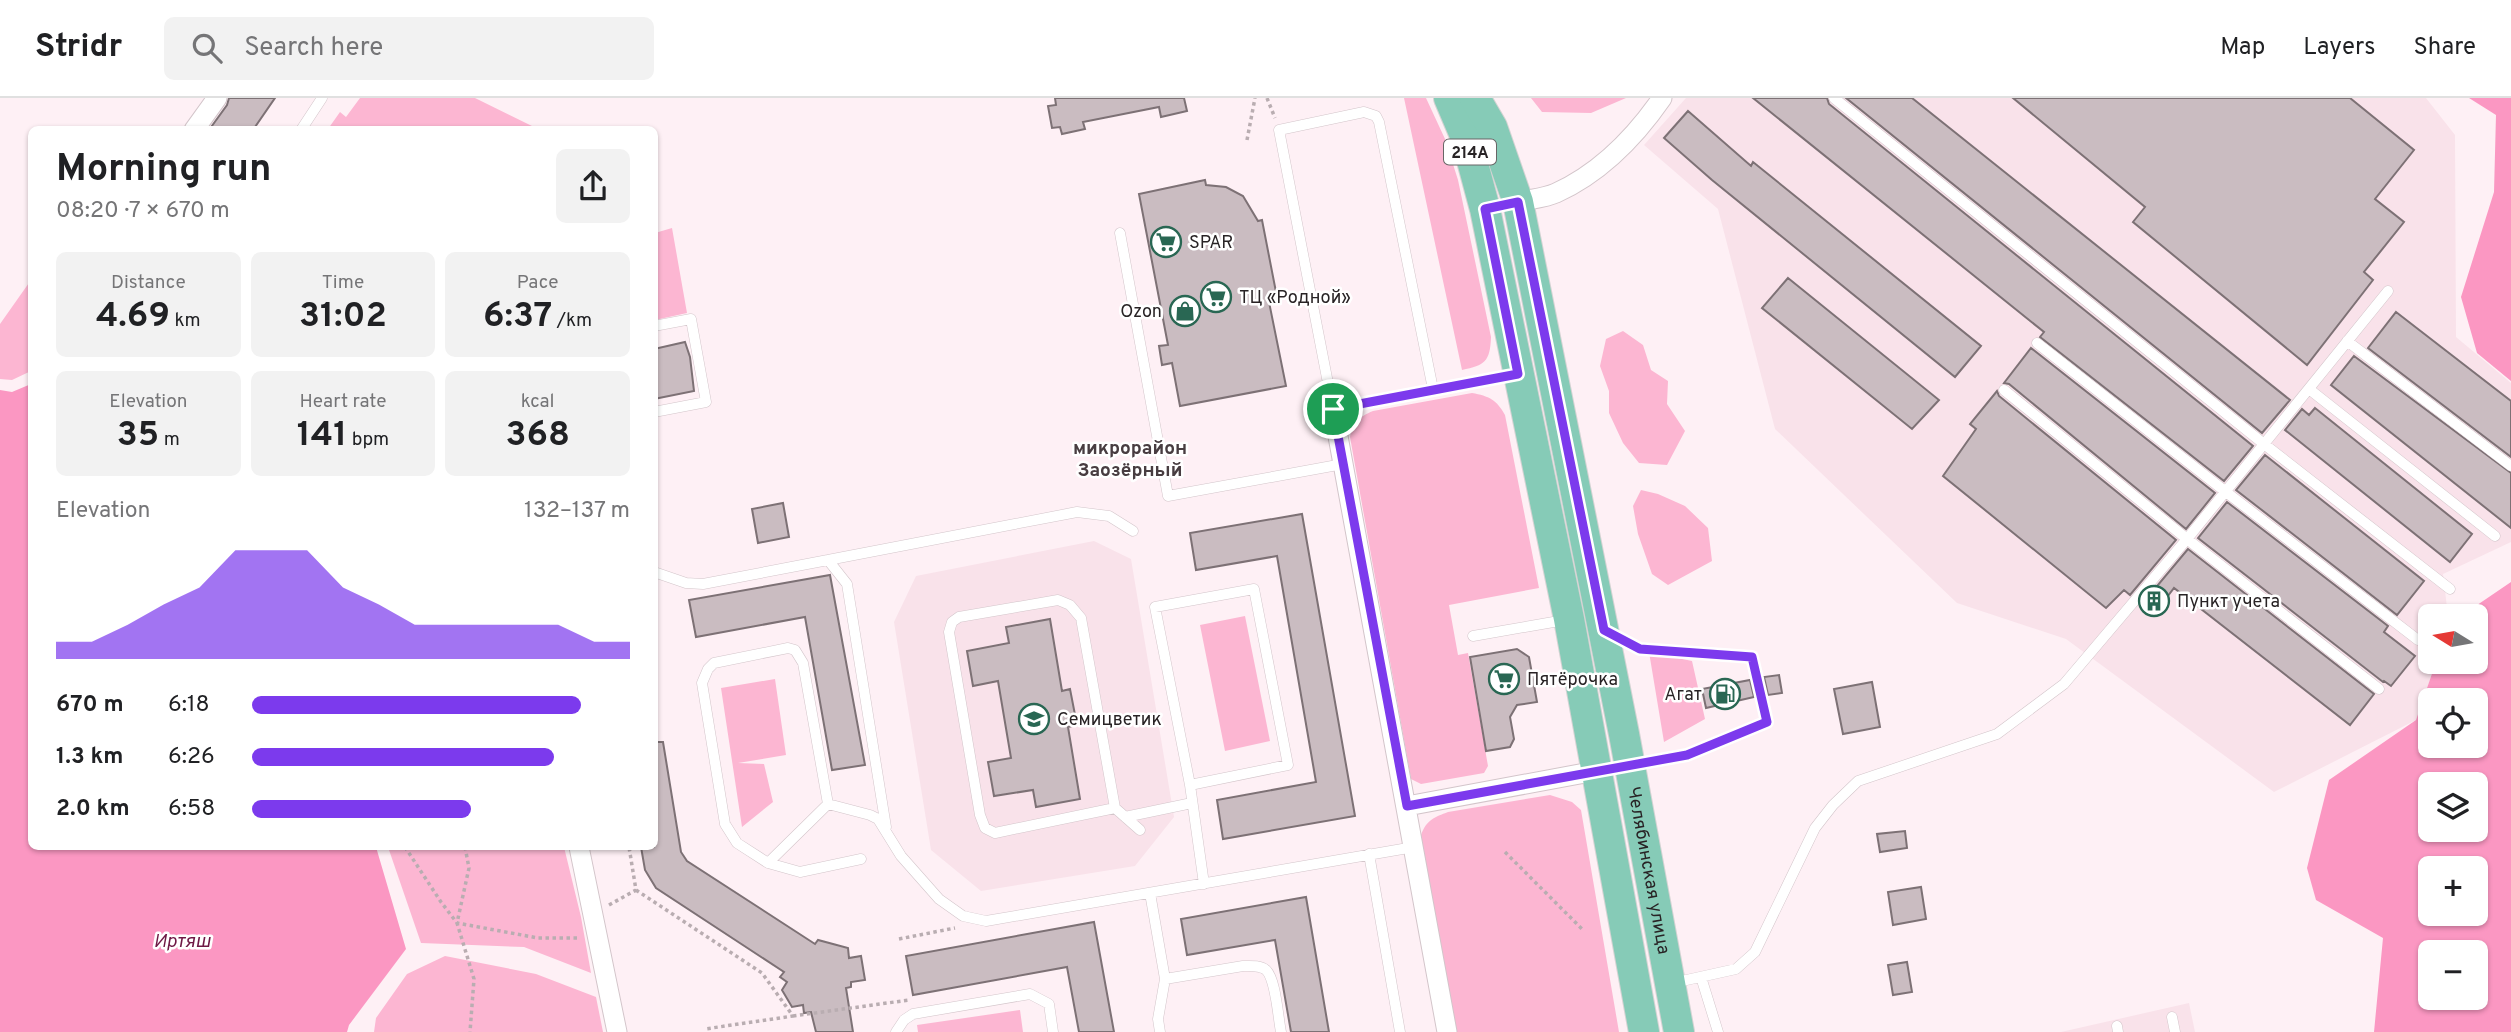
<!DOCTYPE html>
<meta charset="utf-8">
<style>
body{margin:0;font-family:Overpass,sans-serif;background:#f2f2f2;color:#202124;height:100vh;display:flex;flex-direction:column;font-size:26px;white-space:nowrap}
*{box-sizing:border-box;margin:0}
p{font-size:23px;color:#757577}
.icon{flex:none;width:38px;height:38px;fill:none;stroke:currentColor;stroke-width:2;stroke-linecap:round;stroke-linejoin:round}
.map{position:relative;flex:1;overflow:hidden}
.details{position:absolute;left:28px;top:28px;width:630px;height:724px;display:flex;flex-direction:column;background:#fff;border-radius:10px;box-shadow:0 2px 5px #0004}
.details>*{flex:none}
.needle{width:46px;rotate:281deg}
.fabs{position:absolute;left:2418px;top:506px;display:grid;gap:14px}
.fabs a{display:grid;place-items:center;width:70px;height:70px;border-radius:10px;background:#fff;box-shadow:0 2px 5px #0004;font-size:35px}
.pin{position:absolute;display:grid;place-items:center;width:60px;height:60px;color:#fff;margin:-30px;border:4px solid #fff;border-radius:50%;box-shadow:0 2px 7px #0007}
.round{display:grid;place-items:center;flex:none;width:74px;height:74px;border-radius:10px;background:#f2f2f2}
.head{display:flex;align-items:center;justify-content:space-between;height:119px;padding:0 28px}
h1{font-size:38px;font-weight:700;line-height:52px}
.stats{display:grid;grid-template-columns:repeat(3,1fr);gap:10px;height:119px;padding:7px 28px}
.stats div{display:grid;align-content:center;border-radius:10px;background:#f2f2f2;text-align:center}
.stats b{font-size:35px;font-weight:700}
.stats small{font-size:19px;font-weight:400}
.stats p{font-size:19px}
.chart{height:196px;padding:14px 28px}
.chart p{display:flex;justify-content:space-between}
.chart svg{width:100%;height:126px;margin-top:7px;fill:#7c3aed;opacity:.7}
ul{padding:0 28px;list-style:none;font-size:23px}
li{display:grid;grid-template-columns:112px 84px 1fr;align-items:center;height:52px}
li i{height:18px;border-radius:9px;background:#7c3aed}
header{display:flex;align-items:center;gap:42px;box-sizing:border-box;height:98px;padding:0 35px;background:#fff;border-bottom:2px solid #e0e0e0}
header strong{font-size:33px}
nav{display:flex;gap:38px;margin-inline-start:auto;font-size:24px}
.search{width:490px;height:63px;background:#f2f2f2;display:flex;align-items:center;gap:18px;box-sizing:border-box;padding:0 24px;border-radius:10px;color:#757577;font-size:26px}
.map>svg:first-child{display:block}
.built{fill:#f9e2ea}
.green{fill:#fcb6d2}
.water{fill:#fb97c2;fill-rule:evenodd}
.building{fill:#cabcc1;stroke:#7d7175;stroke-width:2}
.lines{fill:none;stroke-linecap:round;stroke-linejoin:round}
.lane-casing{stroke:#d3c5ca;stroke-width:11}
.street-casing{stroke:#d3c5ca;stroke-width:21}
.primary-casing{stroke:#d4d3d3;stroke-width:32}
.path{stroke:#b9adb1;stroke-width:3.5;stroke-dasharray:3.5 3.5;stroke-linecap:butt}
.lane{stroke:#fff;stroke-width:10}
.street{stroke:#fff;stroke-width:19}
.primary{stroke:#86cbb7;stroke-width:30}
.route-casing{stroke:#fff;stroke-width:14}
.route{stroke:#7c3aed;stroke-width:9}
.labels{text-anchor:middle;stroke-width:5;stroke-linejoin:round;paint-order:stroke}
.shield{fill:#fff;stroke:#686566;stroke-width:2}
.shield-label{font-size:16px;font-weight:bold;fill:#282325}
.poi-label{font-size:18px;fill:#282325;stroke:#fff;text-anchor:start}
.street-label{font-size:18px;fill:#282325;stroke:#fff}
.neighbourhood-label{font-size:19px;font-weight:bold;fill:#483d41;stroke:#fff}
.water-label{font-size:19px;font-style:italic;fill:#6e1845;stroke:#fff}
</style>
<header>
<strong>Stridr</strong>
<div class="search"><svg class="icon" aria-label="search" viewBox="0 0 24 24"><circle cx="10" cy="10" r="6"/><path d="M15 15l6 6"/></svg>Search here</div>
<nav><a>Map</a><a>Layers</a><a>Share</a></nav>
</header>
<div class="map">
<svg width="2511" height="934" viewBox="0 0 2511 934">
<rect width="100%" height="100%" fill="#fef0f5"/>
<path class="built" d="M1686 0H2426L2455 37 2456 239 2511 285V444L2443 476 2448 518H2431V564H2436L2416 622 2274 694 2066 541 1957 505 1775 331 1718 111 1644 47Z
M1094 443 1131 461 1174 719 1135 768 981 793 931 752 894 524 916 478Z
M2189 905 2195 934H2061Z"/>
<path class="green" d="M360 0H475L532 28 529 32 328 31 340 14 346 19Z
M1404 0H1426L1445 41 1458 82 1491 239C1490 264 1485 267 1462 272Z
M1531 0H1626L1591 15 1542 14Z
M672 130 687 215 655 222V135Z
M31 182V273L12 282 0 281V226Z
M1623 233 1643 247 1651 272 1668 283 1667 306 1685 333 1667 367 1639 365 1623 345 1609 315V293L1600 268 1606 241Z
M1472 295C1489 298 1497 302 1505 317L1539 490 1449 507 1458 557 1468 555 1488 668 1484 675 1421 686 1411 681 1350 339C1353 324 1359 319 1373 313Z
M1641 392 1658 396 1685 408 1708 430 1712 463 1668 487 1652 476 1638 436 1633 408Z
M1245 518 1270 643 1225 653 1200 527Z
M1649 554 1692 563 1705 621 1664 644Z
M775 581 786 657 738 665 764 666 773 704 742 729 721 590Z
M1550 697 1572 704 1581 712 1619 934H1455L1421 737C1426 722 1435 719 1448 714Z
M388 749H564L581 819 591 875 524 849 421 845Z
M445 858 536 876 596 899 603 934H374L376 920 407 876Z
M1020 912 1023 934H918L917 927Z"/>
<path class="water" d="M2469 0H2511V283L2477 255 2461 199 2494 94 2496 17Z
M31 286 32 749H376L406 851 349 927 347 934H0V292L12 294Z
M2511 484V934H2374L2383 840 2316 802 2307 770 2329 682 2416 622 2436 564H2476V518H2461ZM2431 602H2476V648H2431ZM2431 686H2476V732H2431ZM2431 770H2476V816H2431ZM2431 854H2476V900H2431Z"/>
<path class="building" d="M229 0H275L253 32H209L227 7Z
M1055 0H1184L1187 13 1161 19 1159 9 1083 24 1085 31 1062 36 1060 29 1052 30 1048 8 1056 7Z
M1753 0H1827L1829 6 2253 348 2224 383 2040 239 2044 234Z
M1846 0H1912L2290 302 2262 335Z
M2013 0H2350L2414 52 2375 101 2404 124 2364 174 2373 182 2307 267 2133 124 2145 109Z
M1688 13 1751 68 1753 64 1981 248 1955 279 1712 82 1664 40Z
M1205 82 1206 87 1226 89 1243 98 1258 123 1262 122 1276 194 1269 204 1286 288 1180 308 1172 265 1162 267 1159 248 1168 247 1139 96Z
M1788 180 1939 302 1912 331 1762 210Z
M2396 214 2511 303V359L2368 250Z
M685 244 690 259 694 293 654 301V251Z
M2031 250 2215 395 2186 431 2009 286 2004 285Z
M2354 258 2511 375V430L2331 287Z
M1997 293 1999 298 2176 442 2130 497 2124 492 2106 510 1943 378 1976 331 1970 326Z
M2315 310 2472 436 2450 464 2285 332 2302 311 2309 317Z
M2265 357 2424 483 2397 517 2236 392Z
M2227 404 2388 528 2384 534 2415 558 2391 588 2384 583 2383 584 2198 440Z
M783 405 789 439 758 445 752 411Z
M1302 416 1355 718 1223 741 1217 702 1316 684 1277 458 1196 472 1190 435Z
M2188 451 2374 596 2350 627 2174 490 2155 515 2142 506Z
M830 477 865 667 832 672 805 519 696 539 689 502Z
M1050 521 1062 593 1070 591 1077 627 1068 629 1080 701 1036 709 1033 692 994 698 988 664 1011 660 998 583 973 588 967 553 1009 545 1006 529Z
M1517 551 1529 559 1537 604 1517 607 1510 619 1514 641 1510 649 1486 653 1470 559Z
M1779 577 1782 595 1768 597 1764 579Z
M1750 582 1754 599 1706 610 1702 591Z
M1872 584 1880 629 1843 636 1834 591Z
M654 644H663L681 754 687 763 815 846 818 842 848 850 849 860 861 858 865 882 851 884V889L846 890 853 934H816L811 914 804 915 803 907 792 909 782 892 787 884 780 879 784 874 656 790 645 772 641 749H654Z
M1905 733 1907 750 1880 754 1877 736Z
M1921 789 1926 821 1893 827 1888 794Z
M1306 799 1329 934H1291L1275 842 1187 857 1181 821Z
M1094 824 1114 934H1079L1067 869 913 897 906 858Z
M1907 864 1912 894 1893 897 1888 867Z"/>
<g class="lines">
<g class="lane-casing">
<path id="lane" d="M1834 0 2264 346 2450 491
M301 32 322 0
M1120 135 1168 398 1343 366
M654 228 691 221 706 304 654 314
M2347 243 2511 368
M2037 245 2226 394 2418 542
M1433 291 1379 24 1376 18 1364 14 1279 32 1333 311 1515 276
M2309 291 2495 438
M2004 292 2187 441 2379 591
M828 462 1077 414 1109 418 1133 433
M654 474 686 485 703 486 828 462 847 486 886 729
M1611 536 1640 551 1752 559 1767 624 1687 657 1633 667
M1473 538 1565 522
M788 550 795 552 803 565 828 706 768 765 737 745 725 726 702 585 708 571 714 565Z
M1190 687 1288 667 1254 491 1155 509 1190 687 1204 786
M828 706 870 717 878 721 901 758 939 801 963 818 986 823 1414 749
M1115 710 995 735 985 730 980 717 949 534 952 524 959 519 1058 502 1070 507 1081 520 1115 710 1140 732
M1125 719 1192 705
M1369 756 1400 934
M768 765 800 774 861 761
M1150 795 1165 881 1158 921 1160 934
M1701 879 1718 934
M1165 881 1243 868C1250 868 1260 867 1266 872 1276 881 1278 920 1281 934
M1673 885 1736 871 1755 854 1815 730 1833 707 1858 683 1997 636 2064 586 2187 441 2388 193
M2172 919 2175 934
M2117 928 2118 934
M896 934 904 922 913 916 1030 896 1049 906 1053 934"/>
</g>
<g class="street-casing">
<path id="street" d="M194 32 217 0
M1518 104C1530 101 1545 100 1556 95 1600 75 1635 39 1662 0
M1333 311 1447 934
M1407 708 1596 673
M579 749 617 934"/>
</g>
<g class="primary-casing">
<g id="primary">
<path d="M1449 0 1466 40 1485 111 1569 521 1644 934"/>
<path id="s1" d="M1475 0 1492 29 1518 104 1624 636 1679 934"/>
</g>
</g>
<path class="path" d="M1267 0 1275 20
M1247 42 1255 0
M405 749 441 804 457 825 538 840H578
M465 749 469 770 457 825 474 881 470 934
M1505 754 1582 831
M636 792 762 875 793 918 705 931
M609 807 636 792 629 749
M899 841 955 830
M793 918 909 902"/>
<use href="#lane" class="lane"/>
<use href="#street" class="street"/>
<use href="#primary" class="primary"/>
</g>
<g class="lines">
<g class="route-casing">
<path id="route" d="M1518 104 1604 532 1640 551 1752 559 1767 624 1687 657 1407 708 1333 311 1518 276 1485 111Z"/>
</g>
<use href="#route" class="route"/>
</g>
<defs>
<g id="supermarket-ring" transform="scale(1.575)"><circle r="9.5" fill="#fff" stroke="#296753" stroke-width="1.5"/><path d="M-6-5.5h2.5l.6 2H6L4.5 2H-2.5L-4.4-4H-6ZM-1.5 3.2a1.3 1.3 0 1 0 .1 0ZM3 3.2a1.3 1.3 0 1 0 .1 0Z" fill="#296753"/></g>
<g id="shop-ring" transform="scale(1.575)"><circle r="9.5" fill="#fff" stroke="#296753" stroke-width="1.5"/><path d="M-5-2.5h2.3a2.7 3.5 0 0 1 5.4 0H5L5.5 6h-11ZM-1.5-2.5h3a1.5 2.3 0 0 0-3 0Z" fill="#296753"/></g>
<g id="building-ring" transform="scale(1.575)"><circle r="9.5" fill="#fff" stroke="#296753" stroke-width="1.5"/><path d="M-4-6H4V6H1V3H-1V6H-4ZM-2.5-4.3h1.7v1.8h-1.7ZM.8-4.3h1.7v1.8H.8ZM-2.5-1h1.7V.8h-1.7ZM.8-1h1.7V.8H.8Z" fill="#296753"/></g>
<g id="fuel-ring" transform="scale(1.575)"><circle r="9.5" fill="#fff" stroke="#296753" stroke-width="1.5"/><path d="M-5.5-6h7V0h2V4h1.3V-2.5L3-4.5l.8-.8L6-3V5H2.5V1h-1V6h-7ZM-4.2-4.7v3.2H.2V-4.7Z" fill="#296753"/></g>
<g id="school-ring" transform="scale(1.575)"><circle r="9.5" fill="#fff" stroke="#296753" stroke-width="1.5"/><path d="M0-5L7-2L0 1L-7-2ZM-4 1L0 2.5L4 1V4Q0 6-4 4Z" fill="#296753"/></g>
</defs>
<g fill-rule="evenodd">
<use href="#supermarket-ring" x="1166" y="144"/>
<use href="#supermarket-ring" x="1216" y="199"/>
<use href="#shop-ring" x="1185" y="213"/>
<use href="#building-ring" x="2154" y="503"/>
<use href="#supermarket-ring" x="1504" y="581"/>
<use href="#fuel-ring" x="1725" y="596"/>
<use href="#school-ring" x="1034" y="621"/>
</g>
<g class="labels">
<rect class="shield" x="1444" y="41.5" width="52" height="25" rx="5"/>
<g class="shield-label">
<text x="1470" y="60">214А</text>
</g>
<g class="poi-label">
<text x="1189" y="150">SPAR</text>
<text x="1239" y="205">ТЦ «Родной»</text>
<text x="1162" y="219" text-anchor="end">Ozon</text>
<text x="2177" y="509">Пункт учета</text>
<text x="1527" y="587">Пятёрочка</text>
<text x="1702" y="602" text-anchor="end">Агат</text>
<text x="1057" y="627">Семицветик</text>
</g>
<g class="street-label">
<text dy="6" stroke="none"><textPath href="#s1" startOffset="794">Челябинская улица</textPath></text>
</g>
<g class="neighbourhood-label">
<text x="1130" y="356">микрорайон<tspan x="1130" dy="22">Заозёрный</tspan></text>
</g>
<g class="water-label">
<text x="182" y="849">Иртяш</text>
</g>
</g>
</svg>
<div class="fabs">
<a><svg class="needle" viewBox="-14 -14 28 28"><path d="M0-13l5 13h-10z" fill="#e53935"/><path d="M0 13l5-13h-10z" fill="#757577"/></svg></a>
<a><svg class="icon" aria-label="locate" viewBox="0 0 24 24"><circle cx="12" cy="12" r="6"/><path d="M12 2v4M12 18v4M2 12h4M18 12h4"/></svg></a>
<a><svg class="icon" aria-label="layers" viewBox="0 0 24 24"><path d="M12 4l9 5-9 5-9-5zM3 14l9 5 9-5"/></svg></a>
<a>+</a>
<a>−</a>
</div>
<div class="pin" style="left:1333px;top:311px;background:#1e9e55"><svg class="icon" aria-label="arrive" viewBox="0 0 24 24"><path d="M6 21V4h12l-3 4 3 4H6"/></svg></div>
<section class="details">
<div class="head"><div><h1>Morning run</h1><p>08:20 · 7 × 670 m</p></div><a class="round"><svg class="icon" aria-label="share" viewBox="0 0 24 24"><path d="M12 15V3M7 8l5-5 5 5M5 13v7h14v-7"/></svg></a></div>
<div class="stats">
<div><p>Distance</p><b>4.69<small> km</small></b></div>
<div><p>Time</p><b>31:02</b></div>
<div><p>Pace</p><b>6:37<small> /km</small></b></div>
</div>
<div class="stats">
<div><p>Elevation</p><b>35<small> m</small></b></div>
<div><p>Heart rate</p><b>141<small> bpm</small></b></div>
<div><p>kcal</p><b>368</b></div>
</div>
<div class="chart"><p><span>Elevation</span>132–137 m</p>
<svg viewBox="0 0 160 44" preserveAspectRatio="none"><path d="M0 44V38L10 38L20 32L30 25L40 19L50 6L60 6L70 6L80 19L90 25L100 32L110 32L120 32L130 32L140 32L150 38L160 38V44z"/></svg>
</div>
<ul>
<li><b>670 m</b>6:18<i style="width:87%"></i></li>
<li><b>1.3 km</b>6:26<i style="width:80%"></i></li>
<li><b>2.0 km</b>6:58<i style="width:58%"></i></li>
</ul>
</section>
</div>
